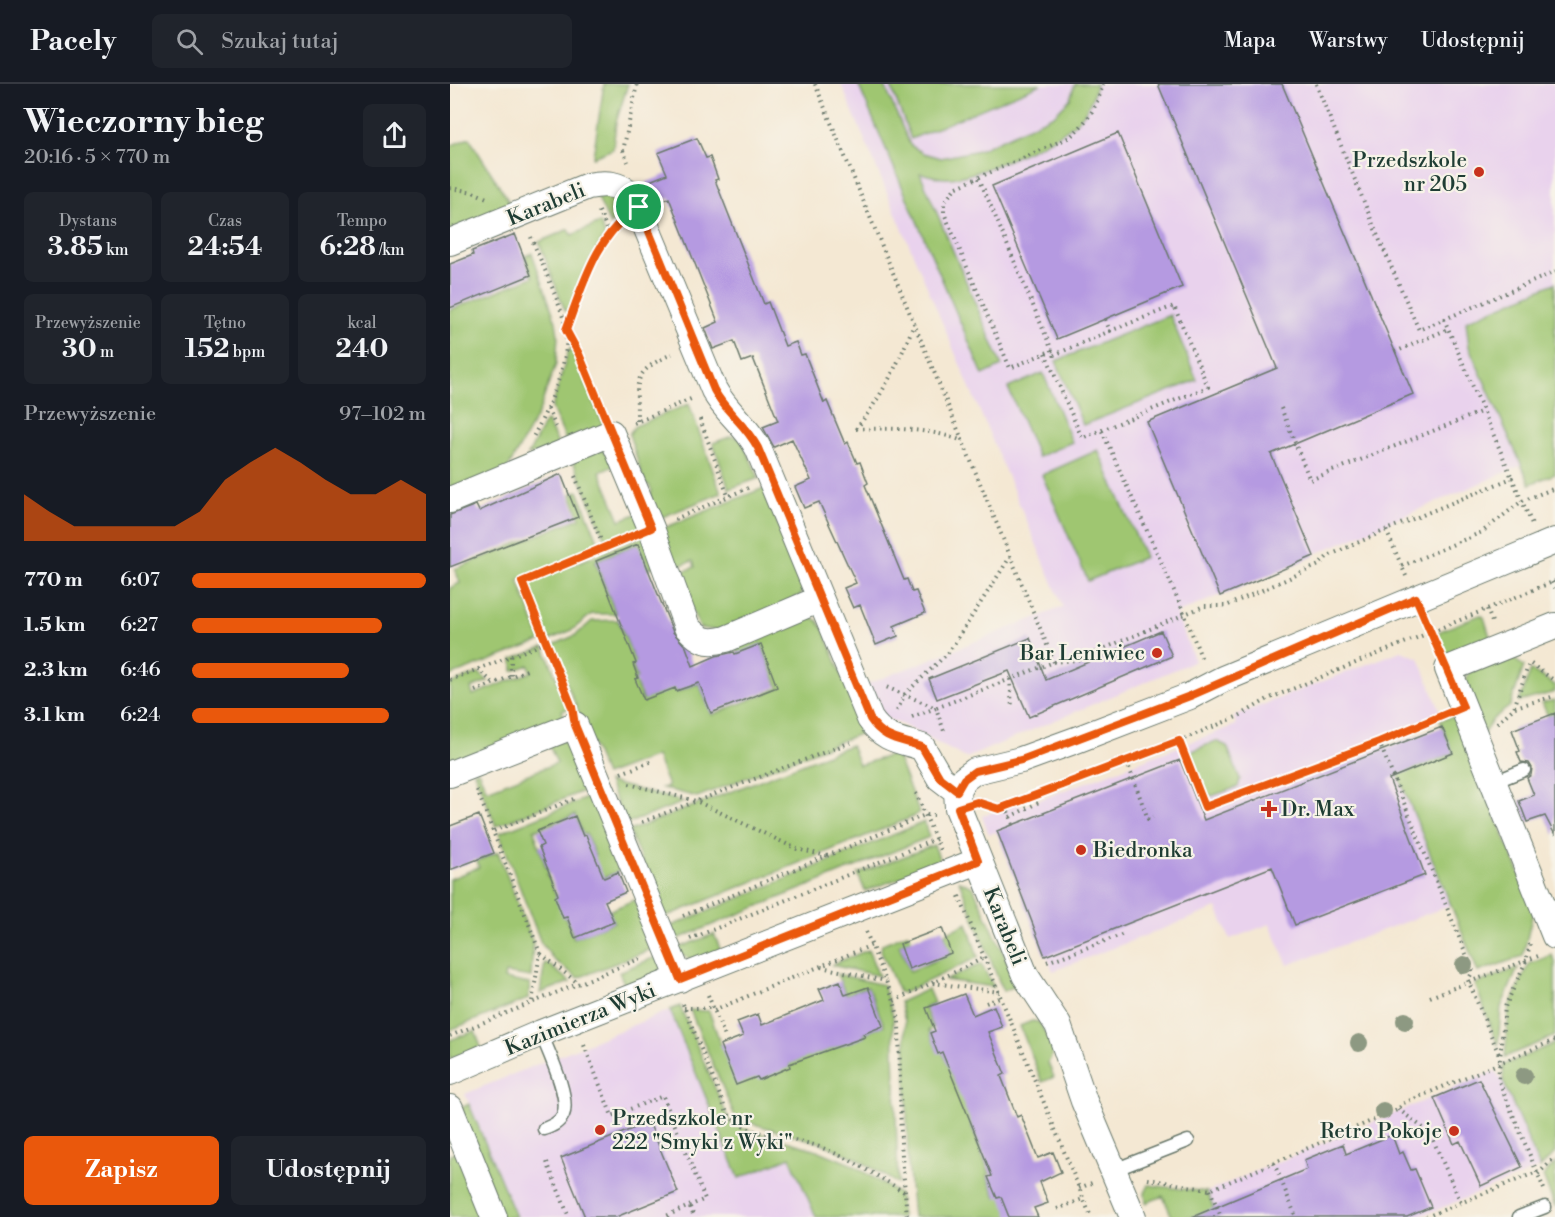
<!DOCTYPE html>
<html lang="pl">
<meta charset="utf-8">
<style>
body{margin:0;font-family:"Libre Bodoni",serif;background:#20242c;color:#f1f3f6;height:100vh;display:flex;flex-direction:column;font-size:22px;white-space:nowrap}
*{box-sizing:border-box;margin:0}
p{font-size:20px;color:#9ea1a6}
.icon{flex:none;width:33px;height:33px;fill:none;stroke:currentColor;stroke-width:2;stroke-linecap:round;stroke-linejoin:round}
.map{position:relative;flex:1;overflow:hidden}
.sheet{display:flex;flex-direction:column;background:#171b24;width:450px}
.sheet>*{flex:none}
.pin{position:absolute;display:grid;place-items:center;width:51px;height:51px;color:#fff;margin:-26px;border:3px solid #fff;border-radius:50%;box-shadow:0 2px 6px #0007}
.round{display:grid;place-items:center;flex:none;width:63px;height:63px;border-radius:9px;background:#20242c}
.overview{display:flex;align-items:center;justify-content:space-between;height:102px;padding:0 24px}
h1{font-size:33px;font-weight:700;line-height:45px}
.figures{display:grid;grid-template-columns:repeat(3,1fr);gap:9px;height:102px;padding:6px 24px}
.figures div{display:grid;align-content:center;border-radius:9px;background:#20242c;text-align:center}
.figures b{font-size:26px;font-weight:700}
.figures small{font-size:16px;font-weight:400}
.figures p{font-size:16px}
.chart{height:168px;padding:12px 24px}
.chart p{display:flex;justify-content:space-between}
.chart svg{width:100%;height:108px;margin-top:6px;fill:#ea580c;opacity:.7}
.cta{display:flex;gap:12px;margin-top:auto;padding:12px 24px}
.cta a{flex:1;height:69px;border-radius:9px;background:#ea580c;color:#fff;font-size:24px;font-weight:700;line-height:69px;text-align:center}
.cta a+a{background:#20242c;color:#f1f3f6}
ul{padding:0 24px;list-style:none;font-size:20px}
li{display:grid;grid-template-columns:96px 72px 1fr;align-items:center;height:45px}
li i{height:15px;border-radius:8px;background:#ea580c}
header{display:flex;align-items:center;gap:36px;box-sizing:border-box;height:84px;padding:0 30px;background:#171b24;border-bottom:2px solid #363941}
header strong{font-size:28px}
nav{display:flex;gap:33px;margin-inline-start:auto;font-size:21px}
.search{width:420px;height:54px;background:#20242c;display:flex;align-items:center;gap:15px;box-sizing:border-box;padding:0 21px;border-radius:9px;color:#9ea1a6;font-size:22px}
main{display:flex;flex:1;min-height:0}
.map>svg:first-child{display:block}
.built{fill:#e9d2ed}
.green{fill:#9fc671;stroke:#5f8252;stroke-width:1.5}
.building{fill:#b59ae1}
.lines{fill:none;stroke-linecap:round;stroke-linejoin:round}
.lane-casing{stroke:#6a796c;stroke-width:15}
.street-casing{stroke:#6a796c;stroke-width:28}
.path{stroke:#6a796c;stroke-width:4;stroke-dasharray:1.5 4.5;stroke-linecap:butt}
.lane{stroke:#fff;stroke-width:12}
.street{stroke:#fff;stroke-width:26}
.tree{fill:#8d9982}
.route-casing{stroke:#fff;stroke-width:12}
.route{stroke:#ea580c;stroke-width:8}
.poi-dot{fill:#c8321e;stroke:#f7f3e8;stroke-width:2}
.labels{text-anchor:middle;stroke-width:4.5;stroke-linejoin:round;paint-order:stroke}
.poi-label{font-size:21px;fill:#1f3d34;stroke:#f7f3e8;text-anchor:end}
.street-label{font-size:21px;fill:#1f3d34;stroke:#f7f3e8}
</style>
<header>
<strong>Pacely</strong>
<div class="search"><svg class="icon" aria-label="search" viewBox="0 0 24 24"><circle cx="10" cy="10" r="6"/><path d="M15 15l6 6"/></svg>Szukaj tutaj</div>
<nav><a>Mapa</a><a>Warstwy</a><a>Udostępnij</a></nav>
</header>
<main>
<section class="sheet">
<div class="overview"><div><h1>Wieczorny bieg</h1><p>20:16 · 5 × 770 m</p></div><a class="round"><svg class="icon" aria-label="share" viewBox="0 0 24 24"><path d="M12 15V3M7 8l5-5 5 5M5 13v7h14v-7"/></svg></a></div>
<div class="figures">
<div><p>Dystans</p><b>3.85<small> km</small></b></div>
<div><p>Czas</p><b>24:54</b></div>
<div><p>Tempo</p><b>6:28<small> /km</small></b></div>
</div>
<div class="figures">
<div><p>Przewyższenie</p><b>30<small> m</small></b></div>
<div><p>Tętno</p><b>152<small> bpm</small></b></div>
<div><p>kcal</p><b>240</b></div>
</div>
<div class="chart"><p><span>Przewyższenie</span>97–102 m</p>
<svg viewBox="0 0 160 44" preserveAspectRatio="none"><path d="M0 44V25L10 32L20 38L30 38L40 38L50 38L60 38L70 32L80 19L90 12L100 6L110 12L120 19L130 25L140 25L150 19L160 25V44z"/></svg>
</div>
<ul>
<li><b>770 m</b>6:07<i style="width:100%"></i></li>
<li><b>1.5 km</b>6:27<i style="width:81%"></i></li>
<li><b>2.3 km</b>6:46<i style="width:67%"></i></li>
<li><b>3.1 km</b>6:24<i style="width:84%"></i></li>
</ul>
<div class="cta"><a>Zapisz</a><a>Udostępnij</a></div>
</section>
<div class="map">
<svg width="1105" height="1133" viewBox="0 0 1105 1133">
<rect width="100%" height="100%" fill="#f7f3e8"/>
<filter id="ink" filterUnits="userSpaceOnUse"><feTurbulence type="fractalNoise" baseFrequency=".0167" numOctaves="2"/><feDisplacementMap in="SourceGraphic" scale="12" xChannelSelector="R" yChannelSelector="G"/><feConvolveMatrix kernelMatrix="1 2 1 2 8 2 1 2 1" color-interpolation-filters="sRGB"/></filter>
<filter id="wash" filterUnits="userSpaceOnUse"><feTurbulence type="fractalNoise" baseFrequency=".008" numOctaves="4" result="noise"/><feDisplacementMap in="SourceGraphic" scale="24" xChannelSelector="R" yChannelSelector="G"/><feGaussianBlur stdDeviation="1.35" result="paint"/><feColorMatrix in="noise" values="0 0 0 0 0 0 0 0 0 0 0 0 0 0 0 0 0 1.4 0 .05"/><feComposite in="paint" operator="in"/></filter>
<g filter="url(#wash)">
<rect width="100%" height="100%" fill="#f4e8d3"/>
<path class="built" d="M391 0H1105V390L1080 400 1070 382 726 530 745 577 516 674 451 640 427 631 415 601 613 523Z
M951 567 969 574 991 629 931 652 1001 821 838 881 820 840 780 855 767 824 603 887 547 748 539 750 532 732 568 719 571 723 786 641 784 632Z
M220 926 289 1094 340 1073 366 1133H66L15 1010Z
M1045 987 1053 997 1090 1084 969 1133H767L757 1108Z"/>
<path class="green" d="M154 0H178L166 38 163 65 143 73Z
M408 0H434L460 61 473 69 491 74 529 66 604 31 620 15 625 0H646C643 15 636 30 624 40 602 59 530 91 501 94 490 95 480 91 470 89L552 282 533 291Z
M440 0H591L461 55Z
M19 54 62 122 0 146V62Z
M155 109 178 122 160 141 146 110Z
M150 139 155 151 132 191 120 225 115 227 89 158 119 145 122 151Z
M82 169 106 238 108 251 106 280 95 310 89 328 57 386 0 409V226L83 193 75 172Z
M1105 199V390L1080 400 1019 263 1016 237Z
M720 231 747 296 633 341 606 277Z
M121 264 155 345 118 361 102 324 118 268Z
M593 289 622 358 588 373 558 304Z
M239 320 271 409 205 436 200 412 202 407 199 401 195 400 179 350 185 342Z
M97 337 110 364 78 371 95 338Z
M282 352 291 355 309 394 279 405 263 359Z
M151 365 168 380 150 388 170 436 189 429 195 445 157 460 121 372Z
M648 366 695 473 638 497 592 391Z
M314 404 353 502 351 511 277 548 250 544 226 490 245 483 243 477 224 483 209 446Z
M128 407 150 462 68 496 91 557 0 592V504L10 499 5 485 130 434 121 410Z
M197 451 209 480 195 486 188 460 145 477 166 530H142L122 546 99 556 76 499Z
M1030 531 1034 533 1041 556 1001 572 996 571 987 551 990 547Z
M359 532 367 536 374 546 414 648 247 713 212 704 218 702 206 672 155 691 101 562 126 551 142 537 168 536 186 579 182 581 187 594 184 596 193 616 218 606 222 598 227 608 249 599 262 631 329 604 311 560 289 572 284 557Z
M94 563 119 624 112 627 115 635 0 680V600L29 589 38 597 21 604 23 611 81 588 79 581 63 587V575Z
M1059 572 1074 582 1060 622 1043 635 1034 649 1015 601 1019 588Z
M1081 586 1105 601V608L1069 618Z
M1105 616V632H1098L1092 619Z
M1000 633 1005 635 1084 824 1073 872 1028 888 938 666 961 686 1003 669 990 637Z
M113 657 122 662 143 703 46 742 24 688 28 687 37 706 107 679 98 659Z
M766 657 777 662 790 695 788 703 762 712 754 708 738 669Z
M401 661 409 681 446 670 469 728 465 732 215 833 179 747Z
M158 698 234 718 176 740Z
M144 711 177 783 153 794 143 773 145 771 136 750 133 751 125 731 84 746 96 784 102 782 104 787 97 790 124 854 164 838 159 827 184 816 209 862 128 894 104 876 91 859 49 749Z
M474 738 479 753 225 856 219 843Z
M484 761 491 779 415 807 408 790Z
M48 768 83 859 81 893 55 889 54 895 80 900 78 915 0 946V795L29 783 27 777Z
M509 797 523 803 568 901 553 907Z
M517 839 528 873 453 909 449 908 431 867 432 860 459 849 461 855 449 861 460 887 501 870 494 850Z
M264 850 271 867 244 876 233 872 228 864Z
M418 866 429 892 382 881 383 880Z
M213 870C214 896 197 896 176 904L169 888Z
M1102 871 1105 878V952L1055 973 1059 923 1079 880Z
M95 879 98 880 120 898 90 909Z
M531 880 544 903 496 896Z
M1068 884 1051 923 1048 962 1025 900Z
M387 890 433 901 443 932 448 1100 406 1074 371 1059 286 1035 240 926 259 927 271 961 307 992 340 983 339 979 414 953V950L434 941 418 903 396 911Z
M478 905 484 919 474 923 483 944 479 946 488 968 492 967 523 1039 521 1041 529 1062 537 1059 539 1065 531 1069 540 1090 537 1091 546 1113 553 1111 562 1133H463L458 1077 455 937 450 918Z
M230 922 281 1041 367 1066 403 1081 449 1110 452 1133H366L340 1073 289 1094 220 926Z
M582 937 589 938 605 966 598 979 604 993 592 998 570 942Z
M25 947 31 963 0 975V956Z
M1105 959V1069L1090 1084 1053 997 1054 981Z
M19 1020 66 1133H52L9 1025Z
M7 1068 30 1123 25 1133H0V1071Z
M1105 1079V1123L1093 1092Z
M699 1101 757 1108 767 1133H722L713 1112 696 1119 695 1109Z"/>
<g id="blocks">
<path class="building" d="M708 0H832L963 310 821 370 864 472 770 512 697 338 827 284Z
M668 49 732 203 607 255 542 102Z
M247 54 256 74 260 73 268 95 265 96 314 220 318 218 335 262 346 258 351 271 355 270 374 319 377 317 395 360 398 358 407 379 410 378 418 399 415 401 454 496 457 495 462 508 466 507 475 529 444 542 448 552 426 561 410 521 403 524 394 504 406 499 369 418 354 424 345 403 361 396 342 355 324 363 315 347 313 343 328 337 303 274 292 278 284 257 263 265 255 244 268 238 219 114 204 120 195 99 217 90 208 69Z
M65 150 81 191 0 224V180L23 171 22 167Z
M111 390 128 433 0 483V431L26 421 29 427Z
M188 460 223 548 236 563 243 582 266 572 284 568 285 570 311 560 327 603 261 629 249 599 226 607 225 604 194 616 185 595 188 594 183 580 186 579 146 477Z
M711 547 722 572 579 633 559 587 487 615 479 595 580 554 596 596Z
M1105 629V751L1095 732 1077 738 1069 717 1084 711 1077 694 1081 691 1082 684 1079 679 1071 678 1067 668 1070 667 1062 646Z
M992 643 1003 669 939 695 975 791 845 841 822 783 595 872 547 747 730 676 754 736Z
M29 731 44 769 0 786V742Z
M125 732 133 752 136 751 154 794 168 788 176 808 155 817 164 838 125 854 117 833 113 834 105 813 108 811 89 763 93 761 87 747Z
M492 844 501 869 459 885 450 860Z
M390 897 395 911 418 903 433 942 413 950 415 953 339 980 340 983 309 996 307 993 286 1001 270 961 293 952 287 938 308 930 312 941 374 916 369 905Z
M514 910 523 931 544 922 552 943 538 948 555 990 551 992 567 1033 571 1031 588 1074 603 1068 611 1088 590 1098 598 1119 584 1124 588 1133H559L551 1113 547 1114 538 1093 542 1092 519 1034 492 968 488 970 480 949 485 947 476 924Z
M1029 995 1072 1083 1031 1102 1010 1057 1004 1060 984 1014Z
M199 1038 228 1108 166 1133H135L111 1074Z
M942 1051 949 1070 953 1068 961 1086 965 1085 981 1123 957 1133H742L857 1085 854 1076 893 1060 896 1070Z"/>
</g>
</g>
<g filter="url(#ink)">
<use href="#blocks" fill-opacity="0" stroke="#6a796c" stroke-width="1.5"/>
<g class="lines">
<g class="lane-casing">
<path id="lane" d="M1044 698 1074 686
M91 949C98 967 121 1014 113 1031 109 1039 102 1042 94 1045
M664 1086 738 1057
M1069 1133 1095 1123"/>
</g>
<g class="street-casing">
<path id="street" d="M0 158 138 102C157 98 168 100 183 111L264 306C277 330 294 338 308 364L420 635C434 656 450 656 472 663L490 694 507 707 508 724 575 891 608 941 634 1017 683 1133
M0 416 161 349 201 444 237 543C250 557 257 560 276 555L370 515
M1105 542 998 585 1105 852
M0 690 125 641 230 895
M507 707 514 695 525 687 571 676 626 656 740 612 773 595 1105 457
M0 988 91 949 528 777
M0 1024 44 1133"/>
</g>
<path class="path" d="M365 0 604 578 486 624 436 603
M866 0 927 150 969 246 1105 188
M173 66 178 78
M173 67 187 0
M529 94 604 271 660 247 655 235
M0 104 23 108 37 114
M149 127 159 149
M81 153C90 176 113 224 116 246 120 279 98 325 83 353
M994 235 1062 394
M603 266 560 284 494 129V119L505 104 620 53C638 37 647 23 653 0
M945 268 998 245
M595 269 632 354 758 303 724 222 660 247
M831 324 860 396 1033 327
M98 325 106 343
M152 327 129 270 116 246 142 179 168 139
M250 335 278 412
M187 337C187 296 182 288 222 270
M184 339 241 315
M406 345C432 312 449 279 464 240
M406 345C443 344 479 344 513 357
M652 347 735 531 752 576
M125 392 154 464
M225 435 298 404
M952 482 1032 448 1072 417 1105 404
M956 492 936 446 1062 394 1082 440
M1102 498 1105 504
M1037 525 1042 538
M977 537 987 561
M61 572V592
M604 578 627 576 754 522H776L869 481 878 472 936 446
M1081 580 1105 597
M28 585 43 599
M560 595 562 624
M0 596 95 559
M25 607 77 586
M119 617 72 498 177 455
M1065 623 1105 612
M447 627 455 610 499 568 560 473
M462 633 486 624 494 647
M1047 639 1064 624 1078 582
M729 657 789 632 818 615 1105 497
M929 658 1023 887 1018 896
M677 678 698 735 703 733
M171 689 203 677
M179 700 246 717 347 765 377 772
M27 706 90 869 82 918
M466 709 490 766
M534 720 549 725 729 657 755 723 988 633
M556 722 563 741
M560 733 589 718 586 711
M192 738 404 657
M44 747 126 714
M509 812 641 1133
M233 832 475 731H484
M416 848 444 917 449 936 451 1059 457 1133
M240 855 486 755
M1080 860 1076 877 1055 923 1048 995 1094 1105
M91 870 129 900
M597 878 674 850
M371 883 436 897
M1018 896 1050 973
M483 899 550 908
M258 911 276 955
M980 913 1088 872
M444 917 534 874
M536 919 552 913
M233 920 277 1029C297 1054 339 1052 367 1062 398 1073 426 1091 454 1108
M234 924H264
M264 926 422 861
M0 952 194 873
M134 961 162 1032 213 1012 255 1115 214 1133
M948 1025 980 1049 1011 1119
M97 1078 119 1133
M824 1079 846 1133
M1088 1090 1105 1073
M698 1095 760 1106 947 1026 954 1019 1105 956
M629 1104 642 1099
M760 1106 771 1133
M240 1123 244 1133
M607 1125 633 1115
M976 1133 1087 1088"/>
<use href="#lane" class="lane"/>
<use href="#street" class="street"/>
</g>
<g class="tree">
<circle cx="1014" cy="881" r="9"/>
<circle cx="955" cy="937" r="9"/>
<circle cx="909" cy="959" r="9"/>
<circle cx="1074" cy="992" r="9"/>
<circle cx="933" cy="1027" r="9"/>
</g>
</g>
<g class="lines" filter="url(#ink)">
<g class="route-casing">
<path id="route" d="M189 123 264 306C277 330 294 338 308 364L420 635C434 656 449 655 472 663L490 694 507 707 514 695 525 687 571 676 740 612 966 514 1013 623 929 658 755 723 729 657 549 725 527 718 508 724 528 777 230 895 125 641 122 623 72 498 201 444 129 270 116 246C133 201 146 150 189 123Z"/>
</g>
<use href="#route" class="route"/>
</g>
<g class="poi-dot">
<circle cx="1029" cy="88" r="6"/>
<circle cx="707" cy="569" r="6"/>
<path d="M816 716h6v6h6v6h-6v6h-6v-6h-6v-6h6z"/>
<circle cx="631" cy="766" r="6"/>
<circle cx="150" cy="1046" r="6"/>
<circle cx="1004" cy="1047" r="6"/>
</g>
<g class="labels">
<g class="poi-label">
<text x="1017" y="83">Przedszkole<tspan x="1017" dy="24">nr 205</tspan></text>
<text x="695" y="576">Bar Leniwiec</text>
<text x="831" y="732" text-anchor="start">Dr. Max</text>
<text x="643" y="773" text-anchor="start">Biedronka</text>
<text x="162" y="1041" text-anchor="start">Przedszkole nr<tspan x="162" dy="24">222 "Smyki z Wyki"</tspan></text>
<text x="992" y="1054">Retro Pokoje</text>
</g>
<g class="street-label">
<text transform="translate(96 120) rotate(-22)" y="7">Karabeli</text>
<text transform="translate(555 842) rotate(68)" y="7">Karabeli</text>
<text transform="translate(130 935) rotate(-22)" y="7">Kazimierza Wyki</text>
</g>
</g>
</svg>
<div class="pin" style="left:189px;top:123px;background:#1e9e55"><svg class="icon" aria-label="arrive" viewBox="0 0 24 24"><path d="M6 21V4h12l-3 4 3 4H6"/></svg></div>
</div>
</main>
